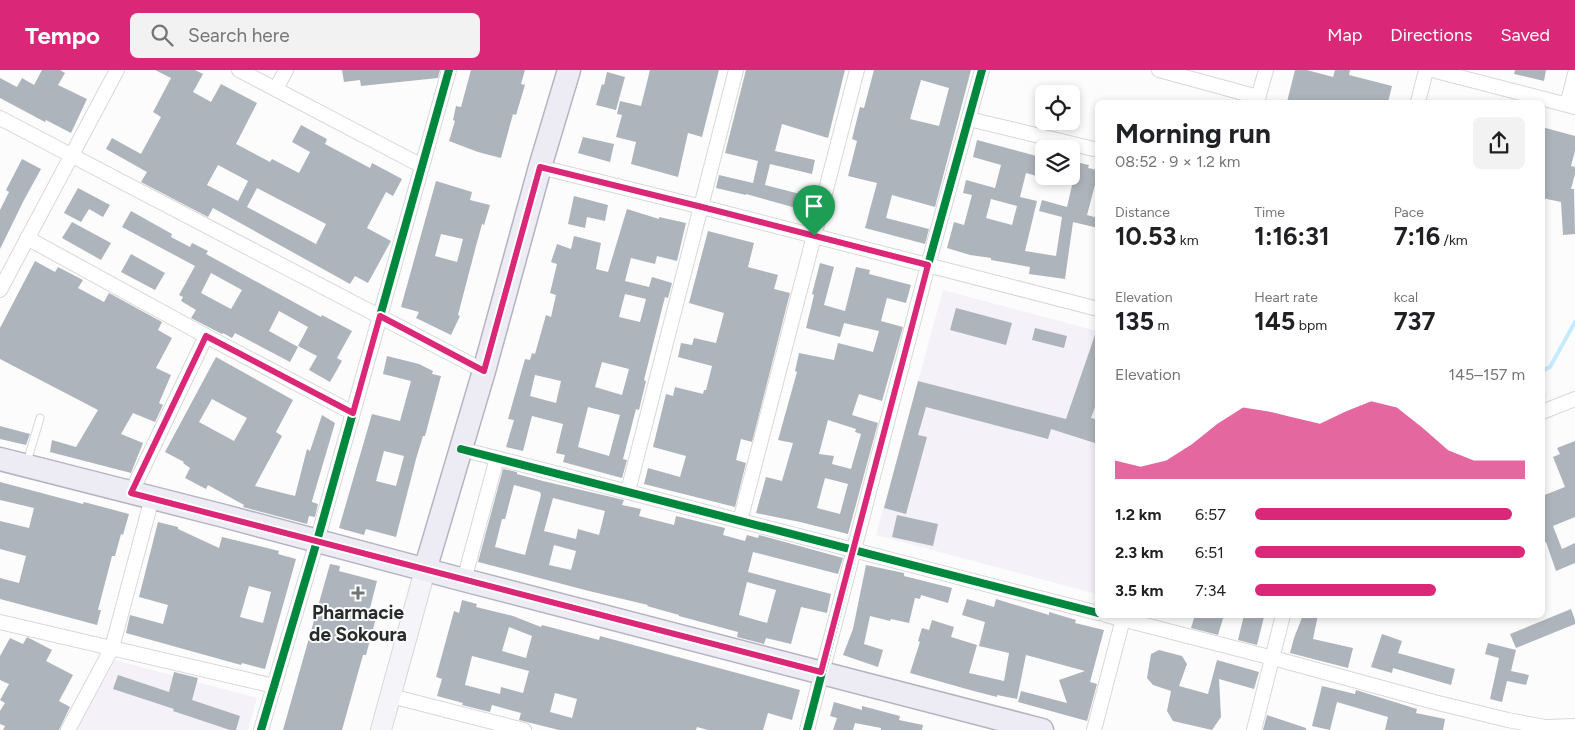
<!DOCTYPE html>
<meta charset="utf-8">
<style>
body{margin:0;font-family:Figtree,sans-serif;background:#f2f2f2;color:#202124;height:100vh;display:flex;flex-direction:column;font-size:19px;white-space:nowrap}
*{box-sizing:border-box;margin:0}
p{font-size:16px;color:#757577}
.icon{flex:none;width:28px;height:28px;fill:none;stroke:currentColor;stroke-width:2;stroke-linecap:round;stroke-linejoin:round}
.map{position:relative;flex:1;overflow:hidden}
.side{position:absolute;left:1095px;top:30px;width:450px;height:518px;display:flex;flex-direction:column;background:#fff;border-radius:8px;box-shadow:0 2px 8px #0003}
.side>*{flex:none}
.tools{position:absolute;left:1035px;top:15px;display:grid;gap:10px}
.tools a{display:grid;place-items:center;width:45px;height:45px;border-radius:8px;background:#fff;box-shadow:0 2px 8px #0003;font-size:25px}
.pin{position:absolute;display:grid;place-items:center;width:42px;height:42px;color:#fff;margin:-51px -21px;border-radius:50% 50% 50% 0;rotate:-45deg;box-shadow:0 0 5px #0007}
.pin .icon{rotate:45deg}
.round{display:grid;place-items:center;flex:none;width:52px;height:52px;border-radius:8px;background:#f2f2f2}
.headline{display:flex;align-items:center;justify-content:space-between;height:85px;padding:0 20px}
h1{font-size:28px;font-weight:700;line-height:38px}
.metrics{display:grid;grid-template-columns:repeat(3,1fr);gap:8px;height:85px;padding:5px 20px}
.metrics div{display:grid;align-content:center}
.metrics b{font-size:25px;font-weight:700}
.metrics small{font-size:14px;font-weight:400}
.metrics p{font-size:14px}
.chart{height:140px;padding:10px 20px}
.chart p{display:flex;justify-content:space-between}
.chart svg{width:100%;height:90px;margin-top:5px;fill:#db2777;opacity:.7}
ul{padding:0 20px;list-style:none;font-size:16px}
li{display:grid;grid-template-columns:80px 60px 1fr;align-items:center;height:38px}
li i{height:12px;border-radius:6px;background:#db2777}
header{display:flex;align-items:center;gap:30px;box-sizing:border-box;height:70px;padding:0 25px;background:#db2777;color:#fff}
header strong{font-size:24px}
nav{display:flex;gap:28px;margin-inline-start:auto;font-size:18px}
.search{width:350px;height:45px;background:#f2f2f2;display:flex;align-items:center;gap:12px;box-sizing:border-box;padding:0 18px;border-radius:8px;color:#757577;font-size:19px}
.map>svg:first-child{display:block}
.education{fill:#f4f1f8}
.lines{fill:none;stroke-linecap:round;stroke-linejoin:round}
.stream{stroke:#c6ebfd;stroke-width:4}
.building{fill:#aeb4bb;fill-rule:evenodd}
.lane-casing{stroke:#d8d8d8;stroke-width:9}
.street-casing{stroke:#d8d8d8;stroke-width:16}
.secondary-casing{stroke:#d8d8d8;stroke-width:22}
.primary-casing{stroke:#b5b3c0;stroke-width:25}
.lane{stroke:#fff;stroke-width:7}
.street{stroke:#fff;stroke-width:14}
.secondary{stroke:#f5f4f9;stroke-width:20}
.primary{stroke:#edebf3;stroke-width:22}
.cycleway-casing{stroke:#fbfcfd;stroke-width:11}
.cycleway{stroke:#00873e;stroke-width:8}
.route-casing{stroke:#fff;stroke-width:10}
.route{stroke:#db2777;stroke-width:6}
.poi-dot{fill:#737474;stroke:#fbfcfd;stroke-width:2}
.labels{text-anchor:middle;stroke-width:4;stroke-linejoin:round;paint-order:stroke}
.poi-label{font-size:19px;font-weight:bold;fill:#292a2a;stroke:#fbfcfd}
</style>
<header>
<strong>Tempo</strong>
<div class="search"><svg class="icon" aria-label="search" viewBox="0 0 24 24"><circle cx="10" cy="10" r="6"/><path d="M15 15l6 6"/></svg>Search here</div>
<nav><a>Map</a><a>Directions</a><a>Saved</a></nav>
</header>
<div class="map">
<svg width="1575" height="660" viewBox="0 0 1575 660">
<rect width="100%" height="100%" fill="#fcfcfc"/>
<path class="education" d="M943 220 1097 261V524L876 465Z
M115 590 257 628 248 660H77Z"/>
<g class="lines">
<path class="stream" d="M1542 301 1550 297 1575 252"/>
</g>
<path class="building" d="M42 0H60L65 3 58 15 87 29 71 63 46 50 45 52 0 28V8L17 17 22 8 34 15Z
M155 0H195L203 4 193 22 211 32 221 14 257 33 236 74 270 92 272 89 299 103 310 82 292 72 301 55 327 69 325 74 370 98 372 93 402 109 393 126 386 122 367 158 391 171 368 213 355 206 350 214 213 138 208 147 141 112 147 102 106 79 112 68 141 84 142 82 161 47 153 42 171 8ZM218 95 248 111 238 131 207 115ZM257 118 326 154 316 174 247 137Z
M342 0H440L438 8 361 16 360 10 344 12Z
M471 0H525L521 14 525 15 516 45 513 44 501 88 478 82 449 71 455 51 453 50 456 36 461 37Z
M650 0H719L702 67 688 63 678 107 631 94 636 72 616 67 622 45 617 44 620 31 641 36Z
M746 0H845L828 68 782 54 775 81 815 90 812 104 770 94 765 115 800 124 796 138 746 124V125L716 118 719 105 753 113 758 91 725 83Z
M874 0H971L935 137 892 125 886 148 929 159 925 174 865 158 877 113 848 106 857 71 852 69 860 37 864 38ZM921 10 949 18 939 56 910 49Z
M1295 0H1307L1333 7 1335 0H1350L1349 5 1392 16 1388 32H1287Z
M1515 0H1546L1544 11 1514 4Z
M607 2 625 7 616 40 596 35 602 14 604 15Z
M1542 57 1575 66V81L1571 96 1575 97V104L1571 119H1574L1575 164 1563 165 1561 132 1542 128Z
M583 67 614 74 610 92 578 83Z
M977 70 1044 88V108L1026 103 1020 127 1037 131 1025 181 1056 186 1062 147 1039 141 1042 130 1067 137 1073 111 1071 110V91L1089 95 1088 98 1098 100V116L1095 115 1087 145 1098 148V158L1073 152 1065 209 1029 204 1030 197 991 190V188L970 185 947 178 954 152 964 155 972 125 963 123 966 110 995 118 1001 95 973 87ZM991 129 1017 136 1012 155 986 148Z
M22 89 41 99 24 130 0 179V140L9 122 6 120Z
M436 111 472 122 470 130 490 135 484 155 482 154 476 176 458 245 460 246 451 265 416 248 419 242 401 237ZM441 164 463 169 457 192 435 186Z
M78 118 110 135 103 147 89 139 81 152 64 143Z
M574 126 608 135 605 151 587 147 585 158 568 154Z
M627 139 659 149V147L686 153 677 191 657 186 655 194 631 188 625 211 649 217 652 207 672 213 668 228 665 227 644 310 646 311 639 340 636 339 623 389 627 390 622 408 563 392 565 385 556 383 563 354 532 346 523 381 506 377 514 350 508 349 525 289 530 290 532 283 535 284 546 245 551 247 556 225 550 223 557 194 551 192 557 174 571 179 574 166 601 173 596 199 608 202ZM625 224 646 229 640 252 619 247ZM602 292 629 299 622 325 595 317ZM535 305 561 311 556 333 530 326ZM588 337 620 345 609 386 578 377Z
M131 141 172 164 171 167 190 177 192 173 208 181 206 184 321 247 322 245 352 261 337 288 342 291 330 312 309 300 317 286 298 276 308 257 279 241 269 261 298 277 290 292 235 263 232 268 223 263 222 264 191 248 196 240 181 231 183 227 179 225 195 196 122 157ZM211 203 242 220 231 239 201 223Z
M72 152 111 173 101 190 62 168Z
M708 161 754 173 748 197 778 205 774 219 790 223 752 372 741 369 736 390 746 393 735 437 644 414 648 398 680 407 686 386 653 377 666 324 673 326 675 317 703 324 704 320H706L712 296 678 287 681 273 692 275 694 268 716 273 724 243 689 233Z
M131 184 165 203 155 220 121 202Z
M35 191 55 202 58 197 83 210 78 218 104 232 109 223 162 252 158 260 172 268 156 298 171 305 159 333 163 335 155 352 133 343 121 364 143 373 131 403 50 382 52 370 76 377 98 340 0 289V258Z
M820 193 834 197 824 235 845 241 856 197 870 200 869 204 911 215 906 233 887 228 881 251 903 257 882 331 859 324 852 345 878 353 848 464 800 452 756 443 766 407 782 411 793 373 778 370 797 302 795 301 799 283 834 290 838 273 873 282 879 261 844 253 840 267 806 258 814 225 812 224ZM828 350 856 359 855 362 861 364 851 399 832 394 834 386 819 384ZM825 408 848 414 840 444 817 438Z
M956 238 1012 253 1006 275 950 260Z
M1035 258 1067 266 1064 278 1032 270Z
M1096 262H1098V329L1091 348 1098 350V374L1051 359 1048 369 926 337 918 365 927 367 906 444 884 438 918 311 1066 349Z
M387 286 419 294 433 301 432 304 441 306 425 366H423L416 389 396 467 366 459 364 465 339 458 372 344 400 351 411 311 383 304ZM384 381 404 386 396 416 376 411Z
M216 287 293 330 276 362 282 366 255 416 295 426 307 379 310 381 322 345 335 353 312 431V432L318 434 315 447 309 446 307 454 243 437 244 435 208 415 206 419 185 408 190 398 183 393 184 392 165 382ZM212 329 247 348 234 371 199 352Z
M0 356 30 364 26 375 0 369Z
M1575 371V447L1553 456 1562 479 1575 473V493L1556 501 1546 472 1542 473V426L1565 417 1553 387 1560 384 1557 378Z
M503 399 517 402V404L543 411 624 430 622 435 641 439 639 446 674 455 676 446 725 458 723 465 745 471 747 465 758 468 759 465 843 488 838 504 753 482 748 502 831 524 827 543 801 537 791 574 766 568 764 574 737 567 738 562 679 546V545L647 536 648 535 589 521 478 492ZM514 415 540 422 541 425 525 485 495 477 502 449H505ZM553 428 605 441 599 465 578 459 576 469 544 461ZM554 475 576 481 571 500 549 495ZM747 512 776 520 767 553 739 545Z
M0 412 83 434 84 432 129 444 123 465 121 464 115 486H112L98 540H101L97 555 0 529V508L19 513 26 486 0 479V451L29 458 34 438 0 430Z
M897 445 938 454 933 476 892 467Z
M158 452 178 457V459L219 478 222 467 279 481 278 484 296 489 265 599 242 593 241 595 126 563 130 545 163 554 168 535 139 527ZM249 516 271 522 263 553 240 547Z
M330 494 340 496 339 501 377 511 368 546 376 548 366 585H363L342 660H283Z
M866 495 904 503V506L952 518 948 533 921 525 920 529 915 528 909 553 891 549 890 551 870 546 864 574 883 580 878 597 843 585 853 559Z
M967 529 994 537 996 529 1049 545V542L1076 550 1075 553 1104 560 1090 612 1097 614 1087 651 1018 632 1021 621 1067 633 1059 610 1085 601 1026 585 1017 629 997 625V627L970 620 910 603 920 572 918 571 922 558 929 560 932 550 954 557 951 567 977 575 969 603 1004 611 1009 583 979 576 985 552 962 545Z
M462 530 477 534 476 537 513 546 541 557 542 555 599 570 600 566 800 620 792 650 768 643 763 660H708L697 657 696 660H559L519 650 521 643 492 635 490 642 462 635 463 633 437 626 442 609 436 607 454 541 459 543ZM509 557 532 566 526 588 502 581ZM472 586 529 601 523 623 501 617 500 624 465 615ZM555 623 577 629 572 648 550 642Z
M1571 539 1575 550V554L1516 578 1510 564Z
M1195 545H1224L1218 565 1191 558Z
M1244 545H1256L1264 547 1257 575 1238 570Z
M1303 545H1318L1313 569 1353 578 1348 598 1290 583 1294 568Z
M1382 564 1402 571 1398 583 1455 599 1451 615 1393 598 1392 603 1371 597Z
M27 567 52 580 46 591 73 605 59 631 70 637 59 660H3L5 656 0 654V641L5 633 0 630 9 614 0 610V586L10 568 23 574Z
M1488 573 1516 580 1511 601 1529 605 1526 615 1507 611 1502 632 1490 629 1499 588 1485 584Z
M1159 580 1182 586 1187 594 1179 616 1208 624 1217 590 1259 602 1254 619 1219 609 1221 647 1212 660 1173 651 1167 641 1171 621 1153 615 1147 608 1151 584Z
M174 602 198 608 192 630 240 646 236 660H230L173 641 174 639 113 619 118 605 169 622Z
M1322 616 1355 624 1356 620 1417 639 1416 643 1445 649 1443 660H1385L1388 647 1337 632 1330 660 1312 656Z
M834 632 862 640V636L900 646 899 650 923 655 922 660H881V658L855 653 853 660H833L837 648 830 646Z
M1267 645 1306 658V660H1263Z"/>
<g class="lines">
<g class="lane-casing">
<path id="lane" d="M27 392 40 348"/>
</g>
<g class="street-casing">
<path id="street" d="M239 0 422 96
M1159 0 1258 27
M1432 0 1575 37
M276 19 286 0
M1257 32 1266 0
M1418 32 1426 0
M1567 35 1575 4
M0 48 484 301
M969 49 1098 80
M540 97 702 137 1098 239
M27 168 206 266 353 343
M0 220 117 0
M1542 342 1575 329
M461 379 1098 543
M628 421 736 0
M131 423 206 266
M740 451 857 0
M464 510 497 388
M1106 545 1273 588 1434 632 1508 650 1545 657 1575 656
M0 552 274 616
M391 626 524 660
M68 660 112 578 152 428
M261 660 317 471 449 0
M807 660 928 195 982 0
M1094 660 1124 545
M1254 660 1283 545"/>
</g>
<g class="secondary-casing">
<path id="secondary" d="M381 660 425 500"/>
</g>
<g class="primary-casing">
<path id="primary" d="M0 389 224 446 464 510 1042 660
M425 500 484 301 540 97 569 0"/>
</g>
<use href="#lane" class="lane"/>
<use href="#street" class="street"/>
<use href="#secondary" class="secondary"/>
<use href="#primary" class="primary"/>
<g class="cycleway-casing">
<path id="cycleway" d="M461 379 1098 543
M261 660 317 471 449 0
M807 660 928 195 982 0"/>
</g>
<use href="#cycleway" class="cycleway"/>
</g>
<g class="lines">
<g class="route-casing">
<path id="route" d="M540 97 702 137 928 195 821 602 131 423 206 266 353 343 380 246 484 301Z"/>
</g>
<use href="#route" class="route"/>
</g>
<path class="poi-dot" d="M355.5 515.5h5v5h5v5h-5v5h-5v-5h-5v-5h5z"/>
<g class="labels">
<g class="poi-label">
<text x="358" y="549">Pharmacie<tspan x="358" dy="22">de Sokoura</tspan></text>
</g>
</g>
</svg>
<div class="tools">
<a><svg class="icon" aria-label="locate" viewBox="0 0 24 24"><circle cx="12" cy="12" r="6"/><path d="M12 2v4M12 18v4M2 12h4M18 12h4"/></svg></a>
<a><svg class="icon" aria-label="layers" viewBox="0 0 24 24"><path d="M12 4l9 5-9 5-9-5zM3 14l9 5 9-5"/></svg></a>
</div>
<div class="pin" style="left:814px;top:166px;background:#1e9e55"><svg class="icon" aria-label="arrive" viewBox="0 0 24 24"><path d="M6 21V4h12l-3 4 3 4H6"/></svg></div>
<section class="side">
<div class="headline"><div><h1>Morning run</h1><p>08:52 · 9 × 1.2 km</p></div><a class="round"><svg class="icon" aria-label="share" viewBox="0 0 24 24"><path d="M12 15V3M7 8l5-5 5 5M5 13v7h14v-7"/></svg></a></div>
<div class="metrics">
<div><p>Distance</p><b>10.53<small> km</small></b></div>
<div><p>Time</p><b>1:16:31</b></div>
<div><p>Pace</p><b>7:16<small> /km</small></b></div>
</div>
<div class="metrics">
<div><p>Elevation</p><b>135<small> m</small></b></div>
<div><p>Heart rate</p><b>145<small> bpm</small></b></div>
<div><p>kcal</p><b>737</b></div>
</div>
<div class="chart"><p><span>Elevation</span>145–157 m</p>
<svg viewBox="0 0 160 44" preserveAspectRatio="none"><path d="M0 44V35L10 38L20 35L30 27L40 17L50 9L60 11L70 14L80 17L90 11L100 6L110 9L120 19L130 30L140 35L150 35L160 35V44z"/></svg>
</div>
<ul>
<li><b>1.2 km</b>6:57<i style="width:95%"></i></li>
<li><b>2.3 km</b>6:51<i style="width:100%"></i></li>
<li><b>3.5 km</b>7:34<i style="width:67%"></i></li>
</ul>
</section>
</div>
